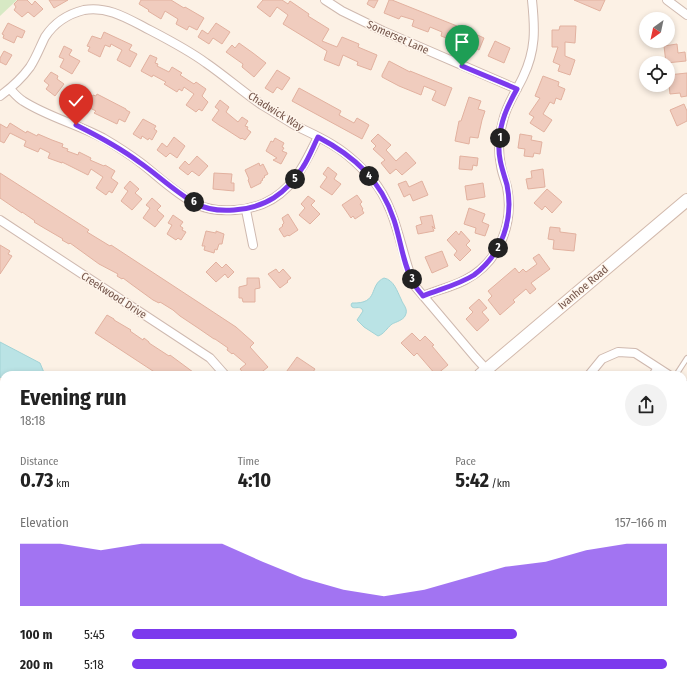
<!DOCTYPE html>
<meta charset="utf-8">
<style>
body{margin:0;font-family:"Fira Sans Condensed",sans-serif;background:#f2f2f2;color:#222;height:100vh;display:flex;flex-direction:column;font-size:15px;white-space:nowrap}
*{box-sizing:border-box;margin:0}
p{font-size:13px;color:#767676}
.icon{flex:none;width:22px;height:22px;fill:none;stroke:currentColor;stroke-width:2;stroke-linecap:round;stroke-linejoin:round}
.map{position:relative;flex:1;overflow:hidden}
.sheet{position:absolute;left:0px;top:371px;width:687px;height:316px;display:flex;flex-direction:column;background:#fff;border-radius:12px 12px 0 0;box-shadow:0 2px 6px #0003}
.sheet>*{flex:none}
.needle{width:26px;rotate:213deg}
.tools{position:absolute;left:639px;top:12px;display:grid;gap:8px}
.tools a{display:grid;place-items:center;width:36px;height:36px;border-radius:50%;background:#fff;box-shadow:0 2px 6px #0003;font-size:20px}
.pin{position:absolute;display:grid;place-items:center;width:34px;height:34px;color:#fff;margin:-41px -17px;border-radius:50% 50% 50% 0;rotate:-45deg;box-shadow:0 0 4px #0007}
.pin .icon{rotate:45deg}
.km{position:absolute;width:20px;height:20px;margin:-10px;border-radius:50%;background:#222;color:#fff;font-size:11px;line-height:20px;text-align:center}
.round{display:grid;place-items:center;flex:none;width:42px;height:42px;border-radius:21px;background:#f2f2f2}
.headline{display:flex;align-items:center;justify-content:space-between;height:68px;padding:0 20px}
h1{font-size:22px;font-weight:700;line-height:30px}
.stats{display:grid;grid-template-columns:repeat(3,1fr);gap:6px;height:68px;padding:4px 20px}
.stats div{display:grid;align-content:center}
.stats b{font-size:20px;font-weight:700}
.stats small{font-size:11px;font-weight:400}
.stats p{font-size:11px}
.chart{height:112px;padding:8px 20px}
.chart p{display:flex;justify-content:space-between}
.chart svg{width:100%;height:72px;margin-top:4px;fill:#7c3aed;opacity:.7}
ul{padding:0 20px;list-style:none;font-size:13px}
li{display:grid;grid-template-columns:64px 48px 1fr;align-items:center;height:30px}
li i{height:10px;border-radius:5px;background:#7c3aed}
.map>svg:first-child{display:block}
.green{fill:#d7e9c4}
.water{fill:#bae3e5;stroke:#a1d3d6}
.building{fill:#f0ccbe;stroke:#e2b19f}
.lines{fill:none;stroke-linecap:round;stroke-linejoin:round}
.service-casing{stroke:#cfb9af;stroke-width:6}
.minor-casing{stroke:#cfb9af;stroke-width:10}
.secondary-casing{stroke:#d2b9ac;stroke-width:14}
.service{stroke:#fff;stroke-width:4}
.minor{stroke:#fff;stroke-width:8}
.secondary{stroke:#fff;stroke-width:12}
.route-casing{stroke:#fff;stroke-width:8}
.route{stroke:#7c3aed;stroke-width:5}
.labels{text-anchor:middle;stroke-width:3;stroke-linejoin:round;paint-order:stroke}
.street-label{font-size:11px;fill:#74554b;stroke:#fef5eb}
</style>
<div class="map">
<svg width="687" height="687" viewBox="0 0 687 687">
<rect width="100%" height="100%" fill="#fcf1e5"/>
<path class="green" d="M0 0H17L0 16Z
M4 414V487L0 485V417Z
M683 642 687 645V687H645L646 683H683Z"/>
<path class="water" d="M384 278C394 280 397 291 401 299 403 305 409 309 405 316 403 320 396 322 392 324 387 328 384 334 378 336L364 327 357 320 363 311 362 309C359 306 355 309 352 307L351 305 352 303C380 304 368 285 384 278Z
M0 342 40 363 45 375H4V379L0 377Z
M4 395V414L0 417V397Z
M683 567 687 568V600L683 606Z"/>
<path class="building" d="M18 0H27L32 5 35 1 43 9 34 17 28 12 22 17 14 10 16 7 14 4Z
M49 0H68L54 8Z
M141 0H171L184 8 185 7 204 18 197 30 189 26 187 30 176 24 178 19 165 11 161 19 148 11 149 10 139 4Z
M263 0H282L288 4 290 1 309 14 308 16 329 29 322 41 337 47 342 37 359 44 358 47 377 55 371 70 357 65 358 62 343 55 339 66 324 60 327 51 283 24 288 15 277 7 270 17 257 7Z
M369 0H378L374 8 367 4Z
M389 0H392L457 26 454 34 467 40 471 32 484 38 479 50 471 46 469 51 456 45 457 42 441 36 442 32 430 27 428 32 412 26 414 20 401 16 399 19 384 13Z
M574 0H605L600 11Z
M8 23 25 31 22 38 17 36 14 43 3 38 4 35 2 34Z
M216 23 230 32 222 44 213 38 209 44 198 37 202 30 208 34Z
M560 26H576L575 43 565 42V56L575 60 570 75 558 71 560 65 553 62 558 47H552V30H559Z
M104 32 132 45 129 50 137 54 130 67 117 60 122 50 111 44 110 47 105 45 100 57 88 51 90 47 87 46 92 36 101 39Z
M495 41 510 48 504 63 488 56Z
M239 43 253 53 266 63 254 77 242 67 243 64 226 52 232 45 235 48Z
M677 44 678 53 685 52 686 61 666 63 664 46Z
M64 46 72 50 69 55 80 61 72 74 60 67 64 59 59 57Z
M4 51 12 55 6 65 0 62V58Z
M150 55 157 58 155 63 158 64 157 66 169 72 172 67 182 73 180 75 194 84 196 82 206 89 202 96 208 102 202 111 199 109 196 112 186 105 194 94 184 87 182 91 179 89 177 92 164 84 166 82 153 75 152 77 141 71Z
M389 61 410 72V71L452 88 445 106 432 100 436 91 424 86 421 95 399 86 382 77V75Z
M277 70 290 78 282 90 277 87 273 93 265 88Z
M51 72 58 76 57 79 64 84 55 96 46 89 49 85 44 81Z
M687 73V96L681 97 680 93 670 94 668 75Z
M543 76 559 82 558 86 565 89 561 100 556 98 554 104 550 102 543 114 552 120 544 132 530 123 534 117 529 114 540 98 535 96Z
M299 88 341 111 339 115 354 123 357 118 369 125 362 139 292 101Z
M97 94 126 109V110L130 112 125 122 119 119 117 124 94 113 96 111 90 108 91 106 88 104 93 95 96 96Z
M469 97 481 101 478 109 485 111 482 120 478 138 470 137 469 144 455 141 459 121H461Z
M220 100 229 107 226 112 238 122 242 117 248 121 245 126 248 127 247 129 251 132 245 140 242 138 241 139 224 128 219 125 212 120 219 110 215 107Z
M684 104 687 111V121L677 126 670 110Z
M143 119 156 126 154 129 157 131 152 140 149 138 148 140 142 136 141 139 133 134Z
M10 123 26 133 27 131 37 136 38 134 52 140 63 144 62 147 68 149 67 151 78 155 79 152 91 158 90 160 104 166 105 165 115 171 111 178 118 183 112 193 109 191 106 195 96 188 103 177 91 169 88 175 62 162V163L48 158 50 153 40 148 38 152 24 146 26 141 10 133 4 143 0 141V124L7 128Z
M378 134 391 145 386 150 396 161 406 152 416 163 402 175 396 169 390 174 381 163 385 160 373 149 376 146 371 141Z
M520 134 532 136 531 140 542 142 540 154 534 153 533 157 524 156 525 149 518 148Z
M174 137 185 146 177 158 170 153 166 157 157 150 162 143 167 147Z
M275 138 284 143 282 147 284 148 282 151 287 153 281 164 273 160 277 158 266 151 271 141 273 142Z
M197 156 208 166 199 176 192 171 188 175 179 168 185 161 189 165Z
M460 156 478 158 477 166 473 165 472 170 459 169Z
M259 163 260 166 263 164 268 174 264 176 265 177 262 179 263 180 261 181V183L251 188 248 180 249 179 245 170Z
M328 167 337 174 334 179 341 184 332 195 320 187 327 177 323 174Z
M543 169 545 187 528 189 526 179 532 178 531 171Z
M0 173 89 230 87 232 110 246 111 245 198 302 236 327 254 343 250 347 268 367 258 375H245L240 369 246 364 233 353 232 354 227 350 228 348 215 339H214L198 328 180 316 173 310 160 302 159 303 153 300 131 284 123 278 122 279 117 276 118 274 99 264 70 243 69 244 62 240 63 239 44 228 34 222 35 221 22 212V213L0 198Z
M214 173 232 174 231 183H234V191L213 189Z
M130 181 139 189 135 193 142 199 132 210 121 201 128 191 124 188Z
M406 181 409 187 422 181 428 195 413 201 410 194 404 197 398 184Z
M483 183 485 197 467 200 465 186Z
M547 189 562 202 552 213 545 206 542 210 534 203Z
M357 195 362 202 360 204 363 209 362 210 364 213 355 219 353 216 351 218 342 205Z
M308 196 315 201 311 205 320 214 310 224 299 215 305 208 301 204Z
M152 198 161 206 157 210 164 216 155 227 143 218 150 208 146 205Z
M469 208 485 214 482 222 489 225 485 236 475 233 476 228 464 224Z
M288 214 298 230 289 236 288 235 284 237 279 229 283 226 282 225 284 223 282 218Z
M173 215 183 222 180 226 183 228 182 230 186 232 181 240 178 238 176 240 167 234 172 225 168 223Z
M432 215 435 229 432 226 434 231 418 234 416 226 422 224 420 217Z
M550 227 560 228V232L576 234 574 251 553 249 554 240 548 239Z
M206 231 216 233V231L224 234 222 244H219L217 250 215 249 214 253 204 250 205 246H202Z
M456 231 459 235 461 231 470 241 466 245 471 250 460 261 454 255 457 251 447 240Z
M0 245 10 251 8 254 12 256 0 274Z
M442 251 448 266 432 273 425 257Z
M539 254 550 269 531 283 536 289 530 294 526 289 513 300 515 302 500 315 488 300 492 296 488 291 515 268 519 273 523 269 526 272 537 264 533 258Z
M216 262 222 268 226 264 234 272 228 278 225 274 216 282 206 272Z
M276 269 279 273 283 269 291 278 287 281 288 282 280 288 268 274Z
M247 278H259L260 288 255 289V302H243L242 298H239V287L247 285Z
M479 299 487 308 482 312 489 320 477 331 466 319 473 312 469 308Z
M107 315 114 319V320L131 330 130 331 143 340 144 338 149 342V343L169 356 170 355 197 375H159L95 333Z
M412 333 420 341 425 336 434 345 432 346 448 365 436 375 417 353 414 356 401 343Z
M297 357 315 369 311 375H284Z"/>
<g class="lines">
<g class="service-casing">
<path id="service" d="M651 375 656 367
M676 375 687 358
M683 432 687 425
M0 632 4 634
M76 683 81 687
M226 683 231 687
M414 683 420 687"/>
</g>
<g class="minor-casing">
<path id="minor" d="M325 0 342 11 383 31 517 89
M667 0 687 15
M10 89C14 93 18 98 23 101 48 117 77 124 103 138 115 145 129 154 141 163 159 177 176 194 196 204 208 210 222 211 235 210 283 207 299 176 318 137
M0 96C11 88 22 78 30 67 36 58 40 47 45 37 54 23 68 14 84 10 106 6 125 17 144 27 165 38 187 49 206 63 225 76 243 92 262 105 274 112 286 120 298 127 311 133 324 139 336 147 349 155 361 167 372 179 397 208 400 250 414 285L475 357 486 369
M246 210 253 245
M0 220 210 358 225 375
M423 296C437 290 452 287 465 280 500 262 514 223 507 187 505 180 502 173 501 166 498 152 499 135 503 121 506 105 516 92 523 77 536 50 535 29 532 0
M589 375 602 359 618 352 635 353 669 375
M683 384 687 386
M683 483H687
M683 631 687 633"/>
</g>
<g class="secondary-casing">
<path id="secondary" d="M480 375 687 200
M109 687 114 683"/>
</g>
<use href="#service" class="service"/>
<use href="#minor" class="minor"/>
<use href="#secondary" class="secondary"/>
</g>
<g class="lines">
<g class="route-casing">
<path id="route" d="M76 125C98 136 119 147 139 162 158 175 175 192 195 203 207 210 221 211 234 210 265 208 286 194 303 167 309 158 313 147 318 137 354 156 381 180 394 220 401 241 403 265 414 284 416 288 420 292 423 296 440 289 458 285 474 275 502 254 514 219 507 185 503 171 498 159 499 143 500 122 507 107 517 89L462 66"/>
</g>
<use href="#route" class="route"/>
</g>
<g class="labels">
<g class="street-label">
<text transform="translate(398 37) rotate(24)" y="4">Somerset Lane</text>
<text transform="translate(276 111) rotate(32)" y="4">Chadwick Way</text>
<text transform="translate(583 287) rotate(-40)" y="4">Ivanhoe Road</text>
<text transform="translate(114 295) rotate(33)" y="4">Creekwood Drive</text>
</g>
</g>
</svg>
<div class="tools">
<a><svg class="needle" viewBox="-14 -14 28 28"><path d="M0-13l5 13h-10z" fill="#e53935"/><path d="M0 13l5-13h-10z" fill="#767676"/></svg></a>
<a><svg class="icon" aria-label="locate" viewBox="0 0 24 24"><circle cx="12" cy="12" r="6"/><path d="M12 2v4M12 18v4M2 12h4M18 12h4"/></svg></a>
</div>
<div class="pin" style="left:462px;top:66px;background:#1e9e55"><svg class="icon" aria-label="arrive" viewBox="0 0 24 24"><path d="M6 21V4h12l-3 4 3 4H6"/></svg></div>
<div class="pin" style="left:76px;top:125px;background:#d93025"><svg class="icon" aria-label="check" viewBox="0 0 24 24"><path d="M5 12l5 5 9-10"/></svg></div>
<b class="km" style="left:500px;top:138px">1</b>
<b class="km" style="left:498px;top:248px">2</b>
<b class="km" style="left:412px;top:279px">3</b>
<b class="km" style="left:369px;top:176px">4</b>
<b class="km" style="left:295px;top:179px">5</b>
<b class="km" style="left:194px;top:202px">6</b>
<section class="sheet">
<div class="headline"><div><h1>Evening run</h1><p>18:18</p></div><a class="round"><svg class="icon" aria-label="share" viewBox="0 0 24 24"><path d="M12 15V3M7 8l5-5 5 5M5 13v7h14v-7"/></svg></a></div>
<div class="stats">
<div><p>Distance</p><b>0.73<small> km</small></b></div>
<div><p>Time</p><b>4:10</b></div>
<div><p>Pace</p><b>5:42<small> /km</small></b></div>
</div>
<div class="chart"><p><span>Elevation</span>157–166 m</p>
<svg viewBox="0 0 160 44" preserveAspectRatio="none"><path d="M0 44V6L10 6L20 10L30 6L40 6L50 6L60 17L70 27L80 34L90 38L100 34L110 27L120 20L130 17L140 10L150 6L160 6V44z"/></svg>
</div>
<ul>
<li><b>100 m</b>5:45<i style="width:72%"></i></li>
<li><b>200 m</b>5:18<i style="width:100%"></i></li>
</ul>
</section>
</div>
